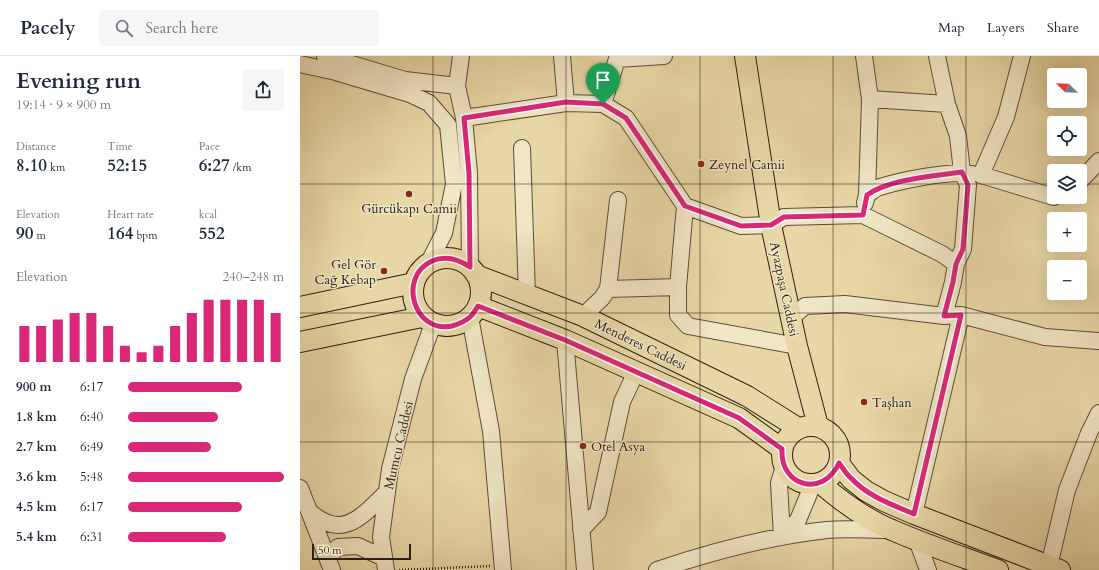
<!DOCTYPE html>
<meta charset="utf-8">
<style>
body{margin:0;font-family:Cardo,serif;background:#f6f6f7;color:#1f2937;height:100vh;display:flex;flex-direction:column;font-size:15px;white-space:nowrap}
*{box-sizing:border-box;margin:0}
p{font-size:13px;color:#747a83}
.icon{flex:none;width:22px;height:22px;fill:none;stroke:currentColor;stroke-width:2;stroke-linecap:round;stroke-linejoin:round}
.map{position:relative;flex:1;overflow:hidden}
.sheet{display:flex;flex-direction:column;background:#fff;width:300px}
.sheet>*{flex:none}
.needle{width:26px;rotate:293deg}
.controls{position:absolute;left:747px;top:12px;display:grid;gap:8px}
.controls a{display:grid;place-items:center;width:40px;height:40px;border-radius:4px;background:#fff;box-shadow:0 4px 16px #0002;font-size:20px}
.scale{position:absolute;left:12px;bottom:10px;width:99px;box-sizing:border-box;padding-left:4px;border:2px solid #292116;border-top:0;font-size:11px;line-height:14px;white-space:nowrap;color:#292116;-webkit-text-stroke:3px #f0e5c5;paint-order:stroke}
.pin{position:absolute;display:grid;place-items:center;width:34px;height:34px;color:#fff;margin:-41px -17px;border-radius:50% 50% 50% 0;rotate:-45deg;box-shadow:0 0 4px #0007}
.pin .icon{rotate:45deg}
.round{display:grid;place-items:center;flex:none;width:42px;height:42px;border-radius:4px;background:#f6f6f7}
.summary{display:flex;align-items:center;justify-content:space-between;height:68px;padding:0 16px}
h1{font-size:22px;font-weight:700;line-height:30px}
.figures{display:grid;grid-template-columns:repeat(3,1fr);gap:6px;height:68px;padding:4px 16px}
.figures div{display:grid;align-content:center}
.figures b{font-size:17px;font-weight:700}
.figures small{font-size:11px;font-weight:400}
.figures p{font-size:11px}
.chart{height:112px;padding:8px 16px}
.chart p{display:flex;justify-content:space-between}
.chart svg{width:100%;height:72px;margin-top:4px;stroke:#db2777;stroke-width:6}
ul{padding:0 16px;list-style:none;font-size:13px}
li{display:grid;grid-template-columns:64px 48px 1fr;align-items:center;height:30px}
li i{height:10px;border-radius:5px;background:#db2777}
header{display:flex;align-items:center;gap:24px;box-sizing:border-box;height:56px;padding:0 20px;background:#fff;border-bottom:1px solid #e0e1e3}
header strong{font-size:19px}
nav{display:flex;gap:22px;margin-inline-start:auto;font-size:14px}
.search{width:280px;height:36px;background:#f6f6f7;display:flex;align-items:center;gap:10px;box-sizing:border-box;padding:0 14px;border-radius:4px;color:#747a83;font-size:15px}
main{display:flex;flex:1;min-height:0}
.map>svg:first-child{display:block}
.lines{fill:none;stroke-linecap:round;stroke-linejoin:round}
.minor-casing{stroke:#594e3a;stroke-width:18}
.major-casing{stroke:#292116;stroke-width:22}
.path{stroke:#292116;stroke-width:2.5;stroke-dasharray:1 2;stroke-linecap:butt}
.minor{stroke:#f0e5c5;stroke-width:16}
.major{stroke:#e8d7a6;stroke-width:20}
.route-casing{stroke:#fff;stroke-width:8}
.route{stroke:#db2777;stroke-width:5}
.grid{fill:none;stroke:#292116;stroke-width:1;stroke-opacity:0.55}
.poi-dot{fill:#8f2418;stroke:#f0e5c5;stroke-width:1.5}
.labels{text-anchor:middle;stroke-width:3;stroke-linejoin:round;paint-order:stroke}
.poi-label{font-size:13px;fill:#292116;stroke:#f0e5c5;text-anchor:start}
.street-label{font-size:13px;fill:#292116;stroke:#f0e5c5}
</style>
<header>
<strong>Pacely</strong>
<div class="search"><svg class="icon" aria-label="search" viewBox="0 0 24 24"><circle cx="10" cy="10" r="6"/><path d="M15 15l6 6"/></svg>Search here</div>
<nav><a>Map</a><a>Layers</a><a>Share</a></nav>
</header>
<main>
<section class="sheet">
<div class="summary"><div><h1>Evening run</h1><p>19:14 · 9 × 900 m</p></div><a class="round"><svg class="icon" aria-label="share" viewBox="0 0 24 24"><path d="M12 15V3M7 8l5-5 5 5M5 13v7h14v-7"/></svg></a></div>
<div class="figures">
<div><p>Distance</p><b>8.10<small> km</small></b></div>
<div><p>Time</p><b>52:15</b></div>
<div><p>Pace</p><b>6:27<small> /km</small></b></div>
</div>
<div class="figures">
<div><p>Elevation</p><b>90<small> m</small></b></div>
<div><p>Heart rate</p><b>164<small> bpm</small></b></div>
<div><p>kcal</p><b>552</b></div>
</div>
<div class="chart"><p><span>Elevation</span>240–248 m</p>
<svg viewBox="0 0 160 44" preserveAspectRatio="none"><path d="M5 44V22M15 44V22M25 44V18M35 44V14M45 44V14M55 44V22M65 44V34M75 44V38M85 44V34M95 44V22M105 44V14M115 44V6M125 44V6M135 44V6M145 44V6M155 44V14"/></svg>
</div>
<ul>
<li><b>900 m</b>6:17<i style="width:73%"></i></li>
<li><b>1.8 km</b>6:40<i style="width:58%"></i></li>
<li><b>2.7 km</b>6:49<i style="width:53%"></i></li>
<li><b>3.6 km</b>5:48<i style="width:100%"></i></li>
<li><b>4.5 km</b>6:17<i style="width:73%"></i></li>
<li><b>5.4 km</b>6:31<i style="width:63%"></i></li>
</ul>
</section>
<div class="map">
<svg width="799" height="514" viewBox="0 0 799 514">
<rect width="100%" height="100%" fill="#e8d7a6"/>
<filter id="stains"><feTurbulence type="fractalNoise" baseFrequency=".005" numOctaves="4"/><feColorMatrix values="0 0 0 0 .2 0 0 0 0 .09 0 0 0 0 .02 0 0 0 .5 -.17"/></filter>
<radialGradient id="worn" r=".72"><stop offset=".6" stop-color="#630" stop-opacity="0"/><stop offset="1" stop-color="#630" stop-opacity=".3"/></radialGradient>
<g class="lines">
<g class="minor-casing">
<path id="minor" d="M25 0 105 24 157 30
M161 0 157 30 164 62 169 117 170 211
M262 0 266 47
M564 0 570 43 567 139
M637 0 647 48 658 80 662 116 668 129 663 193 656 208 653 226 644 260
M722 0 706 61 681 119 754 141
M0 8 36 16 110 38 129 47 148 69 154 128 144 177 128 208
M570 43 647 48
M303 48 317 3 364 0
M164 62 266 47 303 48 326 62 385 150 441 170 471 169 484 161 563 159 642 198 656 208
M222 92 227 239
M780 125 799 105
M565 147 567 139C570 137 573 134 577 132 598 125 650 114 672 118
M385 150 378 231V259L388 270 497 290
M308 233 318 144
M283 260 302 242 308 233 378 231
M170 261 191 375 203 514
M491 262 505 250 545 248 644 260 661 259 745 281 799 285
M265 284 285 514
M0 432 32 514
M10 456C43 485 62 460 87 436
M614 458 661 259
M281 474 298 456 322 346 336 316
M482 481 479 427 484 411
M482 481 498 464 513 428
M617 484 628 514
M28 501 38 491 58 490 84 502
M749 510 767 434 789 377 799 357
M86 514 81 481 90 413 113 323 133 268
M357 514C411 496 471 480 527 474 547 472 568 474 588 474"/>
</g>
<g class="major-casing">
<path id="major" d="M445 0 471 169 497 290 518 370
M113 236a34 34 0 1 1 68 0a34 34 0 1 1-68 0Z
M176 219 283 260 447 340 498 372
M178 250 265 284 439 362 482 393
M0 251 114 227
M0 286 122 261
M482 399a29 29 0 1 1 58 0a29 29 0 1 1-58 0Z
M539 407 551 423 566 435 584 445 614 458 760 514
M520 427C542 446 565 463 592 474 626 489 663 501 698 514"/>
</g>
<path class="path" d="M99 514 190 510"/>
<use href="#minor" class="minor"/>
<use href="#major" class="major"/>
</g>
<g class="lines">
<g class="route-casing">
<path id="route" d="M266 46 303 48 326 62 385 150 441 170 471 169 484 161 563 159 567 139C589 123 634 120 662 116L668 129 663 193 656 208 653 226 644 260 661 259 614 458C593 449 567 440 551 422 546 418 543 412 539 407 523 442 480 431 482 393L439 362 265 284 178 250C176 253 174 257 171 260 166 265 159 268 152 270 114 278 97 221 132 205 146 199 158 203 170 211L169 117 164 62Z"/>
</g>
<use href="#route" class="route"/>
</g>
<path class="grid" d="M133 0V514M266 0V514M400 0V514M533 0V514M666 0V514M0 128H754M780 128H799M0 257H799M0 386H799"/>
<g class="poi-dot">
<circle cx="401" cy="108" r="4"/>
<circle cx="109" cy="138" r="4"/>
<circle cx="84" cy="215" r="4"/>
<circle cx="564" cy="346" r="4"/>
<circle cx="283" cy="390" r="4"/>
</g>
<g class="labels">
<g class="poi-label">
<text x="409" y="113">Zeynel Camii</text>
<text x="109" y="157" text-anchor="middle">Gürcükapı Camii</text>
<text x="76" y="213" text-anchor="end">Gel Gör<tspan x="76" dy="15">Cağ Kebap</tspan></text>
<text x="572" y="351">Taşhan</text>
<text x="291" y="395">Otel Asya</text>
</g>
<g class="street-label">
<text transform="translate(485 233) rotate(78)" y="5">Ayazpaşa Caddesi</text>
<text transform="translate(341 288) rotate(26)" y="5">Menderes Caddesi</text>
<text transform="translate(98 389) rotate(-77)" y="5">Mumcu Caddesi</text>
</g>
</g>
<rect width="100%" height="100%" filter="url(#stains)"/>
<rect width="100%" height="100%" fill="url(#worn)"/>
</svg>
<div class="controls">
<a><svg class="needle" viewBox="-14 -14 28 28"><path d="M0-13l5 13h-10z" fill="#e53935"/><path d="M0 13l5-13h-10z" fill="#747a83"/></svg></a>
<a><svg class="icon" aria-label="locate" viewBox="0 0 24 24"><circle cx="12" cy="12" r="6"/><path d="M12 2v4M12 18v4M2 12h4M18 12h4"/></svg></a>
<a><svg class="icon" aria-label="layers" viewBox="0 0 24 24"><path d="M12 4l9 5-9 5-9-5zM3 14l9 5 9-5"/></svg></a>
<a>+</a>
<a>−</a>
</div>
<div class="scale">50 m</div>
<div class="pin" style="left:303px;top:48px;background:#1e9e55"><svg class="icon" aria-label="arrive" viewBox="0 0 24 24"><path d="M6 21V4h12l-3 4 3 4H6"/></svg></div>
</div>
</main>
